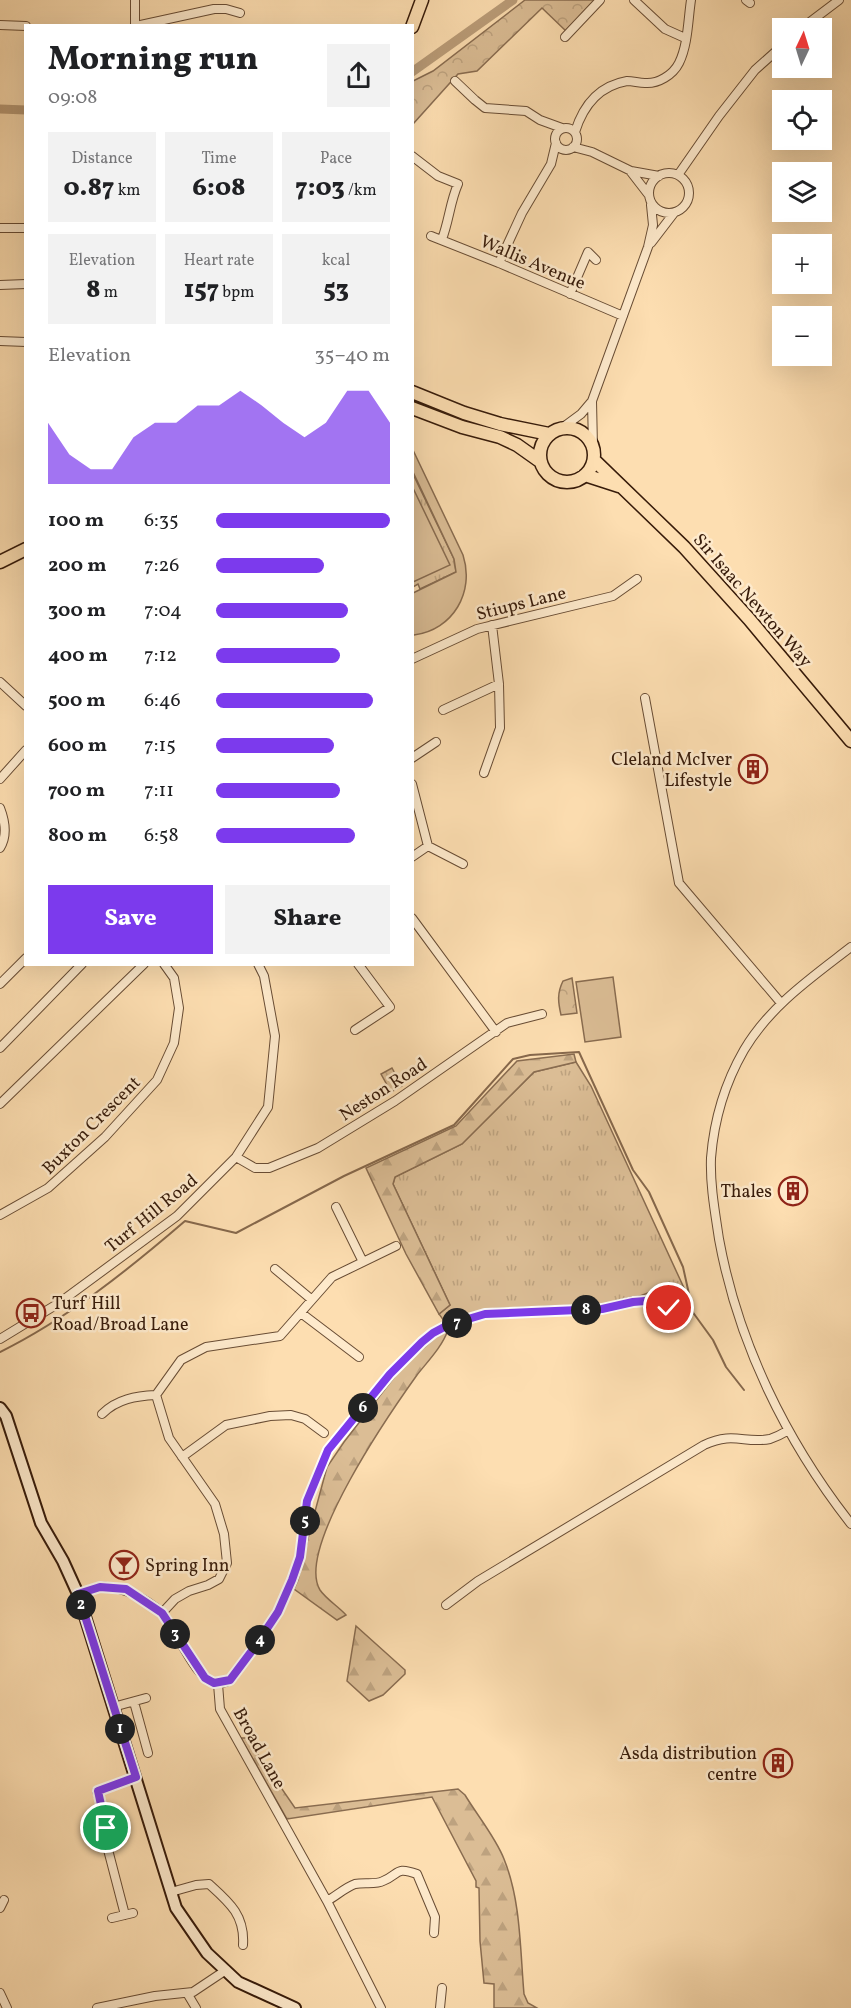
<!DOCTYPE html>
<meta charset="utf-8">
<style>
body{margin:0;font-family:Vollkorn,serif;background:#f2f2f2;color:#202124;height:100vh;display:flex;flex-direction:column;font-size:22px;white-space:nowrap}
*{box-sizing:border-box;margin:0}
p{font-size:20px;color:#757577}
.icon{flex:none;width:33px;height:33px;fill:none;stroke:currentColor;stroke-width:2;stroke-linecap:round;stroke-linejoin:round}
.map{position:relative;flex:1;overflow:hidden}
.drawer{position:absolute;left:24px;top:24px;width:390px;height:942px;display:flex;flex-direction:column;background:#fff;border-radius:0px;box-shadow:0 6px 24px #0002}
.drawer>*{flex:none}
.needle{width:39px;rotate:4deg}
.tools{position:absolute;left:772px;top:18px;display:grid;gap:12px}
.tools a{display:grid;place-items:center;width:60px;height:60px;border-radius:0px;background:#fff;box-shadow:0 6px 24px #0002;font-size:30px}
.pin{position:absolute;display:grid;place-items:center;width:51px;height:51px;color:#fff;margin:-26px;border:3px solid #fff;border-radius:50%;box-shadow:0 2px 6px #0007}
.km{position:absolute;width:30px;height:30px;margin:-15px;border-radius:50%;background:#222;color:#fff;font-size:16px;line-height:30px;text-align:center}
.round{display:grid;place-items:center;flex:none;width:63px;height:63px;border-radius:0px;background:#f2f2f2}
.head{display:flex;align-items:center;justify-content:space-between;height:102px;padding:0 24px}
h1{font-size:33px;font-weight:800;line-height:45px}
.stats{display:grid;grid-template-columns:repeat(3,1fr);gap:9px;height:102px;padding:6px 24px}
.stats div{display:grid;align-content:center;border-radius:0px;background:#f2f2f2;text-align:center}
.stats b{font-size:26px;font-weight:800}
.stats small{font-size:16px;font-weight:400}
.stats p{font-size:16px}
.chart{height:168px;padding:12px 24px}
.chart p{display:flex;justify-content:space-between}
.chart svg{width:100%;height:108px;margin-top:6px;fill:#7c3aed;opacity:.7}
.cta{display:flex;gap:12px;margin-top:auto;padding:12px 24px}
.cta a{flex:1;height:69px;border-radius:0px;background:#7c3aed;color:#fff;font-size:24px;font-weight:800;line-height:69px;text-align:center}
.cta a+a{background:#f2f2f2;color:#202124}
ul{padding:0 24px;list-style:none;font-size:20px}
li{display:grid;grid-template-columns:96px 72px 1fr;align-items:center;height:45px}
li i{height:15px;border-radius:8px;background:#7c3aed}
.map>svg:first-child{display:block}
.grass{fill:url(#grass-tufts);stroke:#896c50;stroke-width:1.5}
.forest{fill:url(#forest-firs);stroke:#896c50;stroke-width:1.5}
.park{fill:url(#park-crowns);stroke:#896c50;stroke-width:1.5}
.pitch{fill:#dbbd95;stroke:#896c50;stroke-width:1.5}
.lines{fill:none;stroke-linecap:round;stroke-linejoin:round}
.stream{stroke:#86684c;stroke-width:2}
.canal{stroke:#ba9c78;stroke-width:9}
.minor-casing{stroke:#684c34;stroke-width:10}
.secondary-casing{stroke:#371b0a;stroke-width:14}
.primary-casing{stroke:#371b0a;stroke-width:15}
.trunk-casing{stroke:#371b0a;stroke-width:15}
.minor{stroke:#feeacc;stroke-width:8}
.secondary{stroke:#feeacc;stroke-width:10}
.primary{stroke:#fddeb1;stroke-width:12}
.trunk{stroke:#fddeb1;stroke-width:12}
.route-casing{stroke:#fff;stroke-width:12}
.route{stroke:#7c3aed;stroke-width:8}
.labels{text-anchor:middle;stroke-width:5;stroke-linejoin:round;paint-order:stroke}
.street-label{font-size:18px;fill:#371b0a;stroke:#feeacc}
.poi-label{font-size:18px;fill:#371b0a;stroke:#feeacc;text-anchor:end}
</style>
<div class="map">
<svg width="851" height="2008" viewBox="0 0 851 2008">
<defs>
<pattern id="grass-tufts" width="24" height="20" patternUnits="userSpaceOnUse" patternTransform="scale(1.5)"><rect width="24" height="20" fill="#dbbd95"/><path d="M3 7l-1-3M5 7V3M7 7l1-3M15 17l-1-3M17 17v-4M19 17l1-3" fill="none" stroke="#bda27f"/></pattern>
<pattern id="forest-firs" width="22" height="20" patternUnits="userSpaceOnUse" patternTransform="scale(1.5)"><rect width="22" height="20" fill="#dbbd95"/><path d="M5 1l3.5 6h-7zM16 11l3.5 6h-7z" fill="#bda27f"/></pattern>
<pattern id="park-crowns" width="20" height="18" patternUnits="userSpaceOnUse" patternTransform="scale(1.5)"><rect width="20" height="18" fill="#dbbd95"/><path d="M2 6a3 3 0 1 1 6 0M12 15a3 3 0 1 1 6 0" fill="none" stroke="#bda27f"/></pattern>
</defs>
<rect width="100%" height="100%" fill="#fddeb1"/>
<filter id="stains"><feTurbulence type="fractalNoise" baseFrequency=".00333" numOctaves="4"/><feColorMatrix values="0 0 0 0 .2 0 0 0 0 .09 0 0 0 0 .02 0 0 0 .5 -.17"/></filter>
<radialGradient id="worn" r=".72"><stop offset=".6" stop-color="#630" stop-opacity="0"/><stop offset="1" stop-color="#630" stop-opacity=".3"/></radialGradient>
<path class="grass" d="M412 472 454 559 456 572 420 589 418 584 413 587Z
M576 1062 591 1086 684 1288H661L632 1299 607 1304 486 1309 444 1321 439 1314 450 1305 393 1184 395 1177 462 1144 534 1072Z"/>
<path class="forest" d="M574 1054 576 1062 534 1072 462 1144 395 1177 393 1184 450 1305 439 1314 406 1254 366 1168 456 1126 517 1061Z
M448 1330C442 1347 428 1361 417 1375 392 1410 295 1549 320 1590 326 1599 339 1607 346 1615L337 1620 294 1589 298 1580 310 1530 327 1467 344 1442 402 1367 436 1337Z
M356 1626 405 1670V1674L383 1695 369 1701 347 1681Z
M241 1738H247L295 1808 458 1789 465 1795C477 1815 496 1838 504 1859 521 1901 520 1949 524 1994L528 2003 537 2008H494V1984L484 1983 480 1941 479 1888 476 1887V1881L432 1797 287 1819Z"/>
<path class="park" d="M525 0H598L567 32 542 8 477 71 458 74 413 124V81L433 71Z
M572 978 577 1013 561 1015C558 1002 557 993 563 981Z
M392 1068 402 1086 391 1092 381 1074Z"/>
<path class="pitch" d="M412 448 463 555C475 592 453 630 414 635L412 634 413 593 456 572 454 559 413 472Z
M412 486 450 565 413 582H412Z
M613 977 621 1037 585 1042 576 982Z"/>
<g class="lines">
<path class="stream" d="M689 1307 713 1340 726 1367 744 1390
M0 1352C67 1319 128 1270 185 1221L236 1233 344 1176 454 1125 513 1059 530 1055 579 1052 633 1170 649 1192 683 1267 689 1294"/>
<path class="canal" d="M412 72 513 0
M0 109 26 110"/>
<g class="minor-casing">
<path id="minor" d="M135 0V26
M634 0 665 29 685 38
M746 0 750 3
M0 25 26 26
M136 26 214 9H226L240 13
M802 28 839 0
M565 37 600 0
M455 81 475 100 485 108 526 111 540 120 562 128
M555 139a11 11 0 1 1 22 0a11 11 0 1 1-22 0Z
M575 132C583 106 598 86 627 81 633 81 639 83 645 83 658 84 673 75 679 63 688 45 688 20 691 0
M573 147 592 152 631 171 659 176
M412 156 438 176 458 184C450 202 449 221 442 239
M631 172 648 194
M649 193a20 20 0 1 1 40 0a20 20 0 1 1-40 0Z
M678 175 719 116 755 70 783 45
M0 228H26
M431 236 499 263 623 316
M651 243 674 213
M499 263 522 213 551 164 556 143
M0 285 26 284
M570 294 588 252 596 260
M0 341 26 342
M562 428 581 414 592 401
M593 447 592 401 648 247 653 225 651 205
M412 659 477 629 613 596 637 579
M0 682 26 706
M645 698 679 883 781 1003
M443 710 499 684
M412 758 436 742
M484 773 500 728 499 684 492 625
M0 779 26 750
M412 784 428 846 463 864
M0 808C5 821 8 835 0 848
M412 857 428 846
M412 918 496 1032
M851 947C811 978 770 1006 744 1050 725 1083 714 1120 711 1158 710 1185 715 1212 719 1239 738 1343 786 1441 851 1524
M0 984 26 958
M355 1030 390 1007 358 964
M0 1048 82 964
M0 1104 144 964
M236 1157 255 1168H269L318 1148 395 1101 507 1023 542 1014
M336 1207 363 1262
M0 1215 48 1188 105 1137 157 1080 174 1043 179 1008 174 978 164 964
M275 1269 311 1299
M301 1313 359 1357
M0 1339 59 1303 177 1216 236 1157 268 1107 275 1036 264 976 258 964
M102 1414C117 1399 136 1396 156 1395
M182 1457 226 1425 270 1416 291 1415 305 1419 324 1433
M78 1594C85 1592 93 1588 100 1587 120 1585 147 1599 162 1613 177 1629 195 1682 218 1684L220 1709 327 1901 381 2008
M446 1605 478 1581 704 1445C734 1431 744 1444 770 1439 776 1437 782 1434 787 1431
M162 1613 175 1599 189 1591 208 1585 219 1579 227 1563 224 1534 215 1504 169 1438 156 1395 181 1360 206 1347 280 1336 332 1277 396 1246
M218 1684 226 1682 233 1677 278 1612 292 1580 300 1557 307 1501 328 1450 390 1374 422 1342 433 1333 448 1325 485 1314 602 1309 633 1301 674 1299
M134 1702 148 1753
M113 1707 146 1698
M171 1892 196 1885 209 1884C229 1902 245 1915 243 1945
M327 1901C336 1896 346 1887 355 1884 364 1882 376 1885 383 1881 400 1874 395 1866 417 1874L435 1917 434 1933
M0 1908 4 1900
M125 1915 106 1842 103 1810 97 1791 136 1777
M112 1918 133 1913
M0 1993 7 2008
M187 1993 196 2008
M97 2008 155 1996 193 1992 226 1970
M440 2008 442 1988"/>
</g>
<g class="secondary-casing">
<path id="secondary" d="M0 1408 6 1416 41 1523 63 1561 78 1594 176 1908 207 1953 238 1982 295 2008"/>
</g>
<g class="primary-casing">
<path id="primary" d="M412 27 422 0"/>
</g>
<g class="trunk-casing">
<path id="trunk" d="M412 392 464 413 500 424 549 434
M412 408 462 427 500 437 517 445 541 462
M540 455a27 27 0 1 1 54 0a27 27 0 1 1-54 0Z
M594 460 684 547 749 619 851 741
M585 475 619 486
M0 562 26 549"/>
</g>
<use href="#minor" class="minor"/>
<use href="#secondary" class="secondary"/>
<use href="#primary" class="primary"/>
<use href="#trunk" class="trunk"/>
</g>
<g class="lines">
<g class="route-casing">
<path id="route" d="M106 1828 98 1791 136 1777 78 1594 100 1587 126 1589 162 1613 205 1678 214 1683 230 1680 254 1648 278 1612 292 1580 300 1557 307 1501 328 1450 390 1374 422 1342 433 1333 448 1325 485 1314 602 1309 633 1302 669 1299V1308"/>
</g>
<use href="#route" class="route"/>
</g>
<defs>
<g id="building-ring" transform="scale(1.5)"><circle r="9.5" fill="#feeacc" stroke="#8f2418" stroke-width="1.5"/><path d="M-4-6H4V6H1V3H-1V6H-4ZM-2.5-4.3h1.7v1.8h-1.7ZM.8-4.3h1.7v1.8H.8ZM-2.5-1h1.7V.8h-1.7ZM.8-1h1.7V.8H.8Z" fill="#8f2418"/></g>
<g id="bus-ring" transform="scale(1.5)"><circle r="9.5" fill="#feeacc" stroke="#8f2418" stroke-width="1.5"/><path d="M-5-6H5V4H4V6H2V4H-2V6H-4V4H-5ZM-3.5-4V0h7V-4ZM-3.5 1.2v1.5H-2V1.2ZM2 1.2v1.5H3.5V1.2Z" fill="#8f2418"/></g>
<g id="bar-ring" transform="scale(1.5)"><circle r="9.5" fill="#feeacc" stroke="#8f2418" stroke-width="1.5"/><path d="M-6-5H6L.8 .8V4.5H3.5V6h-7V4.5H-.8V.8Z" fill="#8f2418"/></g>
</defs>
<g fill-rule="evenodd">
<use href="#building-ring" x="753" y="769"/>
<use href="#building-ring" x="793" y="1191"/>
<use href="#bus-ring" x="31" y="1313"/>
<use href="#bar-ring" x="124" y="1565"/>
<use href="#building-ring" x="778" y="1763"/>
</g>
<g class="labels">
<g class="street-label">
<text transform="translate(533 262) rotate(23)" y="6">Wallis Avenue</text>
<text transform="translate(753 600) rotate(49)" y="6">Sir Isaac Newton Way</text>
<text transform="translate(521 603) rotate(-14)" y="6">Stiups Lane</text>
<text transform="translate(383 1089) rotate(-33)" y="6">Neston Road</text>
<text transform="translate(91 1125) rotate(-45)" y="6">Buxton Crescent</text>
<text transform="translate(151 1213) rotate(-39)" y="6">Turf Hill Road</text>
<text transform="translate(260 1748) rotate(61)" y="6">Broad Lane</text>
</g>
<g class="poi-label">
<text x="732" y="765">Cleland McIver<tspan x="732" dy="21">Lifestyle</tspan></text>
<text x="772" y="1197">Thales</text>
<text x="52" y="1309" text-anchor="start">Turf Hill<tspan x="52" dy="21">Road/Broad Lane</tspan></text>
<text x="145" y="1571" text-anchor="start">Spring Inn</text>
<text x="757" y="1759">Asda distribution<tspan x="757" dy="21">centre</tspan></text>
</g>
</g>
<rect width="100%" height="100%" filter="url(#stains)"/>
<rect width="100%" height="100%" fill="url(#worn)"/>
</svg>
<div class="tools">
<a><svg class="needle" viewBox="-14 -14 28 28"><path d="M0-13l5 13h-10z" fill="#e53935"/><path d="M0 13l5-13h-10z" fill="#757577"/></svg></a>
<a><svg class="icon" aria-label="locate" viewBox="0 0 24 24"><circle cx="12" cy="12" r="6"/><path d="M12 2v4M12 18v4M2 12h4M18 12h4"/></svg></a>
<a><svg class="icon" aria-label="layers" viewBox="0 0 24 24"><path d="M12 4l9 5-9 5-9-5zM3 14l9 5 9-5"/></svg></a>
<a>+</a>
<a>−</a>
</div>
<div class="pin" style="left:106px;top:1828px;background:#1e9e55"><svg class="icon" aria-label="arrive" viewBox="0 0 24 24"><path d="M6 21V4h12l-3 4 3 4H6"/></svg></div>
<div class="pin" style="left:669px;top:1308px;background:#d93025"><svg class="icon" aria-label="check" viewBox="0 0 24 24"><path d="M5 12l5 5 9-10"/></svg></div>
<b class="km" style="left:120px;top:1729px">1</b>
<b class="km" style="left:81px;top:1605px">2</b>
<b class="km" style="left:175px;top:1634px">3</b>
<b class="km" style="left:260px;top:1640px">4</b>
<b class="km" style="left:305px;top:1521px">5</b>
<b class="km" style="left:363px;top:1408px">6</b>
<b class="km" style="left:457px;top:1323px">7</b>
<b class="km" style="left:586px;top:1310px">8</b>
<section class="drawer">
<div class="head"><div><h1>Morning run</h1><p>09:08</p></div><a class="round"><svg class="icon" aria-label="share" viewBox="0 0 24 24"><path d="M12 15V3M7 8l5-5 5 5M5 13v7h14v-7"/></svg></a></div>
<div class="stats">
<div><p>Distance</p><b>0.87<small> km</small></b></div>
<div><p>Time</p><b>6:08</b></div>
<div><p>Pace</p><b>7:03<small> /km</small></b></div>
</div>
<div class="stats">
<div><p>Elevation</p><b>8<small> m</small></b></div>
<div><p>Heart rate</p><b>157<small> bpm</small></b></div>
<div><p>kcal</p><b>53</b></div>
</div>
<div class="chart"><p><span>Elevation</span>35–40 m</p>
<svg viewBox="0 0 160 44" preserveAspectRatio="none"><path d="M0 44V19L10 32L20 38L30 38L40 25L50 19L60 19L70 12L80 12L90 6L100 12L110 19L120 25L130 19L140 6L150 6L160 19V44z"/></svg>
</div>
<ul>
<li><b>100 m</b>6:35<i style="width:100%"></i></li>
<li><b>200 m</b>7:26<i style="width:62%"></i></li>
<li><b>300 m</b>7:04<i style="width:76%"></i></li>
<li><b>400 m</b>7:12<i style="width:71%"></i></li>
<li><b>500 m</b>6:46<i style="width:90%"></i></li>
<li><b>600 m</b>7:15<i style="width:68%"></i></li>
<li><b>700 m</b>7:11<i style="width:71%"></i></li>
<li><b>800 m</b>6:58<i style="width:80%"></i></li>
</ul>
<div class="cta"><a>Save</a><a>Share</a></div>
</section>
</div>
